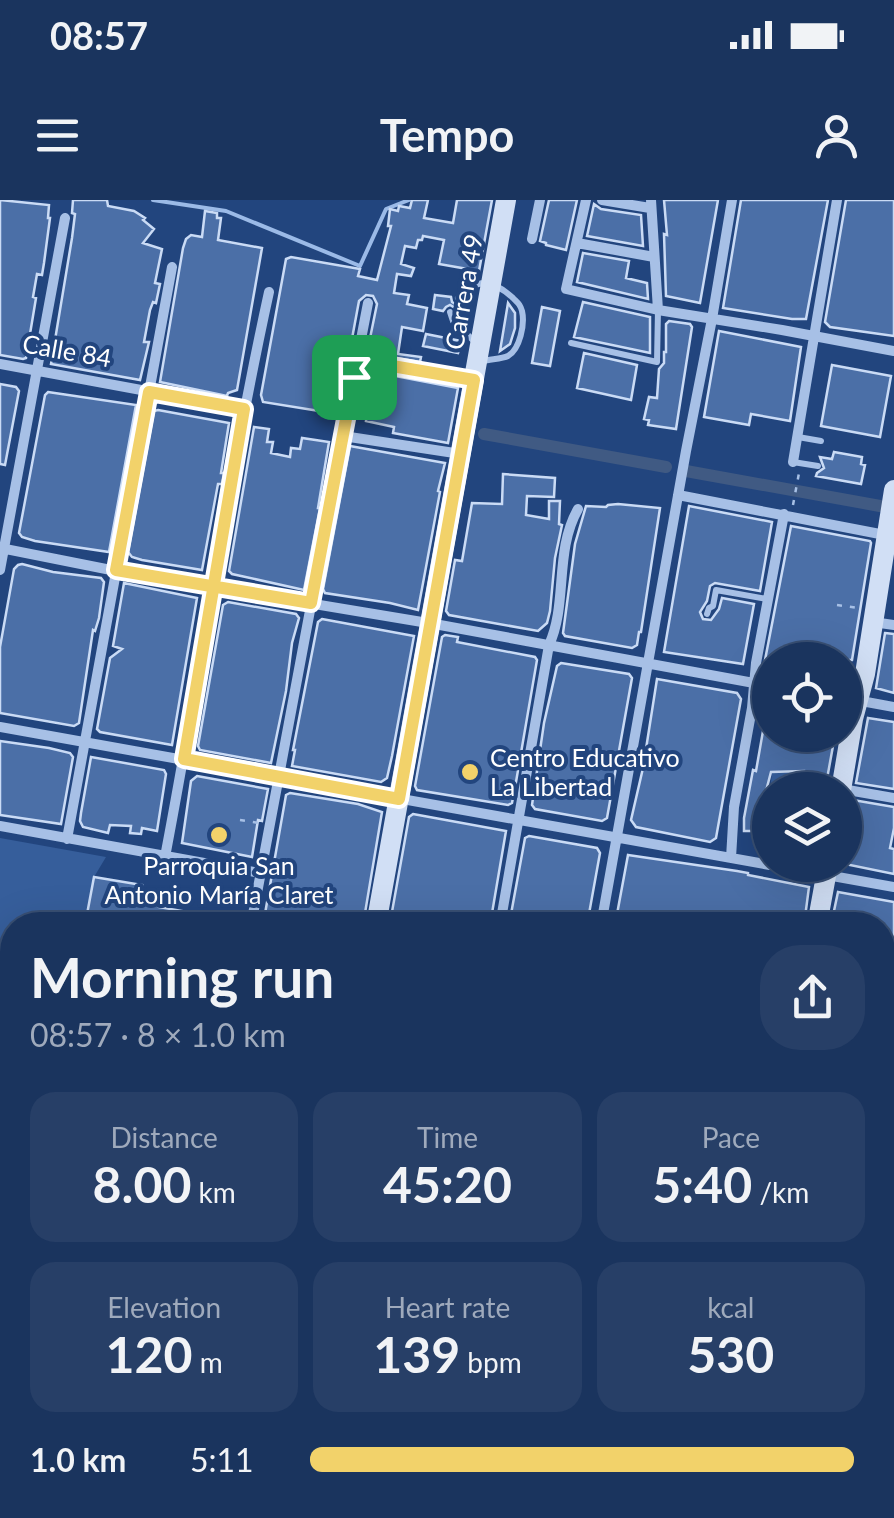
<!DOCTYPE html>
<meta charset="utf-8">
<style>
body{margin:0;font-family:Lato,sans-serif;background:#273f67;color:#f1f3f6;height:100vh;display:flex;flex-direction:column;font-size:38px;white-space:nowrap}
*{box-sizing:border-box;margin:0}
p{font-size:32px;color:#9faabc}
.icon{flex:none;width:55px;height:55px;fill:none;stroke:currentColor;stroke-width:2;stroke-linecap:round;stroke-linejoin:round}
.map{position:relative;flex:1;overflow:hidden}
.drawer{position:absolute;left:0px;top:712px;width:895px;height:608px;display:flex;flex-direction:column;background:#1a345e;border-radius:40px 40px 0 0;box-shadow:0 10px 40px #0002,0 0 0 2px #384f73}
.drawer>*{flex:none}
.buttons{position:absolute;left:752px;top:442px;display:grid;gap:20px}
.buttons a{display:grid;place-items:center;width:110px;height:110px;border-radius:50%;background:#1a345e;box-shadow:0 10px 40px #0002,0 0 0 2px #384f73;font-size:50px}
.pin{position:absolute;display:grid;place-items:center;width:85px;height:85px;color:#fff;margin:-42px;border-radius:20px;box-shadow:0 5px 15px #0006}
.round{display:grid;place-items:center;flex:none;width:105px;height:105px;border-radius:40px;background:#273f67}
.summary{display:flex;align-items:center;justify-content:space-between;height:170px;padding:0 30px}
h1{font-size:55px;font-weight:700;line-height:75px}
.figures{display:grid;grid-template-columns:repeat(3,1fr);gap:15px;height:170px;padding:10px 30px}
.figures div{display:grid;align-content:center;border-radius:25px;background:#273f67;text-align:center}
.figures b{font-size:50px;font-weight:700}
.figures small{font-size:28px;font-weight:400}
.figures p{font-size:28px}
ul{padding:0 30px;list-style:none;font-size:32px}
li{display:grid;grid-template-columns:160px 120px 1fr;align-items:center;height:75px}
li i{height:25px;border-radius:12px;background:#f2d26a}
.status{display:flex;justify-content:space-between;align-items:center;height:70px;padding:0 50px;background:#1a345e;direction:ltr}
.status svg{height:28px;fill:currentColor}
header{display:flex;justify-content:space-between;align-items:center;height:130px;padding:0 30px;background:#1a345e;font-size:45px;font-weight:700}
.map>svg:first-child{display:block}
.green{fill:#365e9b}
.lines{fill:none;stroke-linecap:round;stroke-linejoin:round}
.stream{stroke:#9bbae7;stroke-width:4}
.canal{stroke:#405a83;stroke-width:12}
.building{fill:#4b6fa7;stroke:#cadbf5;stroke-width:2.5}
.path{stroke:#a7c0e6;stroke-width:2.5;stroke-dasharray:5 8;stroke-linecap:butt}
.lane{stroke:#a7c0e6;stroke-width:6}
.street{stroke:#a7c0e6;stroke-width:10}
.secondary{stroke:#d1dff5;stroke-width:20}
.route-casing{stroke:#fff;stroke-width:20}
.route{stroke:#f2d26a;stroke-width:12}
.poi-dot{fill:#f2d26a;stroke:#22457e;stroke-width:4}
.labels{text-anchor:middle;stroke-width:8;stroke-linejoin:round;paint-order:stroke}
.street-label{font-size:25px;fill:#fff;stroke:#22457e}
.poi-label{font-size:25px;fill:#fff;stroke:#22457e;text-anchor:start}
</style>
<div class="status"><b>08:57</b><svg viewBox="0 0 49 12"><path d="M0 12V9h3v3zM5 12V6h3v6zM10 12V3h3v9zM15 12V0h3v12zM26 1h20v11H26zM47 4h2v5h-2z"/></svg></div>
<header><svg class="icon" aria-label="menu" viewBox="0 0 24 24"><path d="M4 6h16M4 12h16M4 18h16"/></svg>Tempo<svg class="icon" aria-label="person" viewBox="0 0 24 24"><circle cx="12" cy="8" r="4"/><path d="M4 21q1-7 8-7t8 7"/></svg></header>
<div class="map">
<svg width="894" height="1318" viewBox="0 0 894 1318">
<rect width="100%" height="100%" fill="#22457e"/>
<path class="green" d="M772 573H792V590H770Z
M0 638 106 657 94 677 85 725H12V879L0 877Z
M281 1308H323L368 1318H279Z"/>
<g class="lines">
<path class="stream" d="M153 0 226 11 360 66 386 9 409 0"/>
<path class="canal" d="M484 234 666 267
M686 271 880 306"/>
</g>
<path class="building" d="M0 0 49 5 48 18H50L44 63 42 75 37 74 33 97 36 98 26 158 23 159 0 155Z
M73 0H107L108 6 134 11 145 18 143 20 154 29 143 43 162 49 155 83 160 84 156 103 153 102 150 110 144 142H149L140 180 51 164 72 38 75 14 72 13Z
M412 0H428L424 18 453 23 457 0H492L479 71 439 64 444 40 423 36 422 40H418L416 48 405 46 401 64 414 68 411 76 397 74 394 93 409 95 407 104 427 108 423 131 402 127 398 154 421 157 420 162 367 153 377 104 373 96 366 95 359 101 338 214 263 202 261 195 286 59 291 57 360 69 358 76 377 80 391 26H388L390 9 398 11 399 6 410 8Z
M549 0H577L566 50 546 45V43L540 41Z
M664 0H718L700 103 666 96 664 34 667 35Z
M741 0H828L806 119H792L723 108Z
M846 0H894V136L830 127 825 122Z
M594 4 601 9 641 15 643 46 587 36Z
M205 11 217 13V18H221L218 40 262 48 237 190 228 193 227 196 160 182 183 48 186 39 191 35 202 37Z
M583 53 629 61 626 78 647 83 648 99 577 82Z
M435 95 451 97 452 102 457 105 467 100 465 115 458 114 455 108 450 105 446 107 443 111 433 109Z
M583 102 650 117V153L574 137Z
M508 103 515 113V128L510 144 500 151Z
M542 107 560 111 550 166 532 163Z
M669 121 690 124 692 127 676 229 648 225 649 220 644 219 649 197 657 198 659 169 664 163V152H666V124Z
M719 131 801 147 790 221 751 214 749 225 704 217Z
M426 134 461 141 458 153 423 146Z
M584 153 637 165 631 200 577 188Z
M832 165 891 176 880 237 821 226Z
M364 170 458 188 448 243 393 233 394 227 366 221 367 215 356 214Z
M0 184 16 187 19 191 5 265 0 264Z
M48 192 136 205 109 352 35 341 22 337 19 333 45 195Z
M158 210 229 223 221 273H224L222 284H218L202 370 142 360 132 357 128 352 154 211Z
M254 227 269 229 267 242H273L271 253 290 257 291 248 300 249 302 238 329 242 318 308H320L304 390 232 374 229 371Z
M350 246 445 263 438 291 440 292 418 410 390 403 325 393 323 389Z
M834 252 862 257 861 264 865 265 861 284 816 276 817 273 824 268 820 257 832 259Z
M503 274 555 278 554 297 527 296 526 315 549 319V301H560L559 324 562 325 555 358 550 411 547 423 538 431 449 415 446 411 455 360 462 361 472 303 502 304Z
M618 304 660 308 641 432H639L637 445 632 448 565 436 563 433 575 344 586 306 606 307 608 305Z
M689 306 772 322 760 391 715 383 710 386 707 401 700 412 703 419 711 420 719 409 722 398 754 404 743 464 664 452Z
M791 326 870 341 871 343 852 460H765Z
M22 364 53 372 101 378 104 382 99 418 95 431 93 430 79 523 74 526 0 513V447L14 369 18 365Z
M124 383 197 398 172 545 100 532 97 529 110 458 122 449 113 446Z
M228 402 296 414 299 418 292 443 286 491 271 563 200 550 198 546 223 405Z
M322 419 414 436 392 556 387 578 381 582 292 566 295 550H293L318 422Z
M885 433 894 434V493L876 488Z
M445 435 458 437 457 442 535 457 537 460 516 582 512 603 508 605 417 590 415 586 442 437Z
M561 463 629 474 632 478 607 618 602 621 535 609 532 605 544 523 557 466Z
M657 479 737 493 741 499 716 638 710 642 636 627 631 620 643 568Z
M868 518 894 522V589L856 583Z
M763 531 770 533V535H835L825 590H804V571L771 572 759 618H770V631H744V618L753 570 756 571Z
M0 541 49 548 70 553 73 557 61 624 0 615Z
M91 557 164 570 166 574 157 631 142 628 141 634 130 633 131 626 110 625 108 633 83 627 80 621 81 613Z
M197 576 268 589 262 621 258 620 252 657 182 643 191 581Z
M290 593 358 604 382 612 363 725H263L286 595Z
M853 600 894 607V628L890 648 894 649V674L845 664V645Z
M413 614 506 631 490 725H392L390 723 409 617Z
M529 636 597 648 600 653 587 725H509L525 638Z
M628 655 737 671 748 673V675L809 687 804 725H752L753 718 729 714 727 725 651 723 650 725H615Z
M94 677 142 685 140 698 160 702 159 707 233 720V725H85Z
M838 692 894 702V763L882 761V725H831Z
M882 807 894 808V854L882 852Z
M882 879 894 881V1034L882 1032V954L886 936H882L885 919H882Z
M7 1009H12V1057L0 1054V1039H2Z
M882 1058 894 1060V1100L887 1135 882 1134Z
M0 1080 12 1082V1122L0 1121Z
M0 1154 12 1155V1234L0 1233Z
M0 1260 12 1261V1308H36L34 1318H0Z
M884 1289 894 1290V1318H882Z
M65 1308H100L99 1318H63Z
M114 1308H183L182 1318H113Z
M210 1308H258L257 1318H209Z
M454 1308H486L479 1317 453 1313Z
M512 1308H699L701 1309 700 1318H511Z
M730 1308H787L785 1318H728Z
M815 1308H855L853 1318H814Z"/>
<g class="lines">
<path class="path" d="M793 305 799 273
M837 405 858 408
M240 620 259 623"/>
<path class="lane" d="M458 98C478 77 492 79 513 98 518 103 520 104 522 111 525 124 520 149 508 156 502 159 490 159 483 161
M450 112 453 121 474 141
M571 143 657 162 658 110
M798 237 821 241
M793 262 818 266
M707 414 709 408 713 406 716 390 767 399
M106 1318 107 1308"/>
<path class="street" d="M586 0 566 89 658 110 782 130 894 151
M602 0 650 8
M651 0 658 110
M532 39 540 0
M577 43 654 57
M357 160 368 103
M0 164 244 209
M343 236 461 254
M793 262 837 0
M678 295 885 335
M0 348 116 371 440 425 770 486
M0 370 65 18
M873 422 894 425
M845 498 894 507
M0 527 770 665
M842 589 894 598
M0 626 260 673
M67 639 172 67
M165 657C201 469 228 279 269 92
M731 658 734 607 752 508 756 463 784 314
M771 665 894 687
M251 725 357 160 473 180
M500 725 549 445C568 404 554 351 578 309
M601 725 686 251 712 119 732 0
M882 865 894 867
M0 889 12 891
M0 971H3L12 923
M882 1046 894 1048
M0 1066 12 1068
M48 1318 50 1308
M495 1318 497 1308"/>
<path class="secondary" d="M841 590 853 519 865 474 894 290
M376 725 506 0
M817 725 828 665
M882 1238 894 1176
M0 1246 12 1248
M353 1308 409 1318
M271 1318 272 1308
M713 1318 715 1308
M868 1318 870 1308"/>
</g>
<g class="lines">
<g class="route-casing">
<path id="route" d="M354 177 311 403 116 370 149 192 244 209 184 559 399 599 474 180 357 160 354 177"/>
</g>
<use href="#route" class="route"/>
</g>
<g class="poi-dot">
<circle cx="470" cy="572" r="10"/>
<circle cx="219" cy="635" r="10"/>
</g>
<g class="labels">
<g class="street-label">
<text transform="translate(464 92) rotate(-80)" y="9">Carrera 49</text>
<text transform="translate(67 151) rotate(10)" y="9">Calle 84</text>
</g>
<g class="poi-label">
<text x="490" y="567">Centro Educativo<tspan x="490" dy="29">La Libertad</tspan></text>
<text x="219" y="675" text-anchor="middle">Parroquia San<tspan x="219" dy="29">Antonio María Claret</tspan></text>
</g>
</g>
</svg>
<div class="buttons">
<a><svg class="icon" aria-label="locate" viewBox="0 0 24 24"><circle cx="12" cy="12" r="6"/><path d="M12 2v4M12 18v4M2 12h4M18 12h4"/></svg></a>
<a><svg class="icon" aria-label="layers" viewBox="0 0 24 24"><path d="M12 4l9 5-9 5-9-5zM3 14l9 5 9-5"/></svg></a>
</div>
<div class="pin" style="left:354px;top:177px;background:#1e9e55"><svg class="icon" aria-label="arrive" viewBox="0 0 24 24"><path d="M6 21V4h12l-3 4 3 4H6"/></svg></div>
<section class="drawer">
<div class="summary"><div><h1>Morning run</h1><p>08:57 · 8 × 1.0 km</p></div><a class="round"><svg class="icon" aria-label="share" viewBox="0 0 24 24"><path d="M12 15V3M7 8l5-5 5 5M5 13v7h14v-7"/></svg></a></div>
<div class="figures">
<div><p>Distance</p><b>8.00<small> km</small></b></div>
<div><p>Time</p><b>45:20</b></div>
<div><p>Pace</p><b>5:40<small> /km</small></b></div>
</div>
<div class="figures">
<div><p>Elevation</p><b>120<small> m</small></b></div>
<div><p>Heart rate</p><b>139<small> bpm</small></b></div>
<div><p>kcal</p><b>530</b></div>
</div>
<ul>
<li><b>1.0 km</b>5:11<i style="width:98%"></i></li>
</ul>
</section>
</div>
